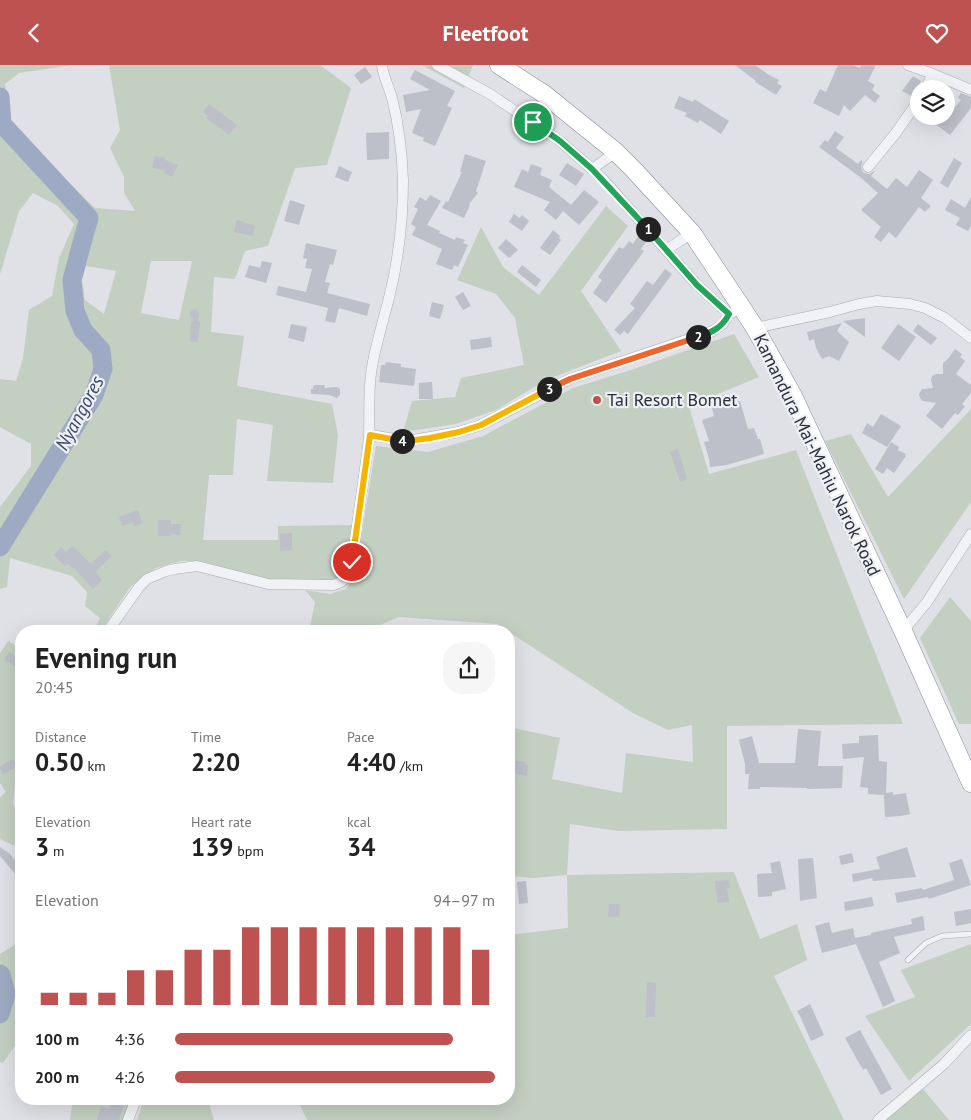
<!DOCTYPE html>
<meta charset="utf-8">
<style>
body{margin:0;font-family:"PT Sans",sans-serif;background:#f6f6f6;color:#222;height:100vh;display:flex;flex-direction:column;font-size:19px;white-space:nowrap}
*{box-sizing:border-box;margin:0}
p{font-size:16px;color:#767676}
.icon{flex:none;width:28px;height:28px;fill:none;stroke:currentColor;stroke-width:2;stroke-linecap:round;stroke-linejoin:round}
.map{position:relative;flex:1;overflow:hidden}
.sheet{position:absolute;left:15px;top:560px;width:500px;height:480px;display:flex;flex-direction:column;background:#fff;border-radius:20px;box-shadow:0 5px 20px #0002}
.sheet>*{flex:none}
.buttons{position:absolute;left:910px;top:15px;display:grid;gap:10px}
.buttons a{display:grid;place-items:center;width:45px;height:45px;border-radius:50%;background:#fff;box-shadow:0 5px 20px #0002;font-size:25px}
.pin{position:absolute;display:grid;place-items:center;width:42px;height:42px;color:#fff;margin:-21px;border:2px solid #fff;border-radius:50%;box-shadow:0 1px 5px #0007}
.km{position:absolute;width:25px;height:25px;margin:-12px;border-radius:50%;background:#222;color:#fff;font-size:14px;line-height:25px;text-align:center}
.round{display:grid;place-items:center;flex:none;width:52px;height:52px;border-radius:20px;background:#f6f6f6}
.summary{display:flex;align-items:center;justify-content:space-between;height:85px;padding:0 20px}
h1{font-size:28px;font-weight:700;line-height:38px}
.metrics{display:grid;grid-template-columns:repeat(3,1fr);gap:8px;height:85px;padding:5px 20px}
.metrics div{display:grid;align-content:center}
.metrics b{font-size:25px;font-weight:700}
.metrics small{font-size:14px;font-weight:400}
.metrics p{font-size:14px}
.chart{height:140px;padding:10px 20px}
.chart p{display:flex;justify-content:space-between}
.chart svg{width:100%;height:90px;margin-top:5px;stroke:#be5251;stroke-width:6}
ul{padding:0 20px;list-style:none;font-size:16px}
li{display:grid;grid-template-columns:80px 60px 1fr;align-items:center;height:38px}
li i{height:12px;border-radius:6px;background:#be5251}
header{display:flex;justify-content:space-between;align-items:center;height:65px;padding:0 20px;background:#be5251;color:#fff;font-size:22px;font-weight:700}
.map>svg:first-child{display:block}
.green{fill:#c2cfc1;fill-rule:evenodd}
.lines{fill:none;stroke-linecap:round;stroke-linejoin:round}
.river{stroke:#9eaac3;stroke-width:19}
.building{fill:#bdbfc9}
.lane-casing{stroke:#a9abb3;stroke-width:6}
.street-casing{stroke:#a9abb3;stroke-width:11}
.highway-casing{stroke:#888c9b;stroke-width:19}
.lane{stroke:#f1f2f5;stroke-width:5}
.street{stroke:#f1f2f5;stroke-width:10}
.highway{stroke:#fff;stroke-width:18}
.split-1-casing{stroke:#fff;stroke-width:10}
.split-2-casing{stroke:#fff;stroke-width:10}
.split-3-casing{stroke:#fff;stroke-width:10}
.split-4-casing{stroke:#fff;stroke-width:10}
.split-5-casing{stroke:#fff;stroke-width:10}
.split-1{stroke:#22a559;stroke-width:6}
.split-2{stroke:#22a559;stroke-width:6}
.split-3{stroke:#f0652b;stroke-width:6}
.split-4{stroke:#f5b400;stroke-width:6}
.split-5{stroke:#f5b400;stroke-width:6}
.poi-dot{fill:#be5251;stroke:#eef0f4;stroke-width:2}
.labels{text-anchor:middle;stroke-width:4.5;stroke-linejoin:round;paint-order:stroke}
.poi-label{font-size:18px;fill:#2a2d3c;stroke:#eef0f4;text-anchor:start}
.street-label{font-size:18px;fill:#2a2d3c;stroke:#eef0f4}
.water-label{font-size:19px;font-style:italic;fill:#38476b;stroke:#eef0f4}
</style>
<header><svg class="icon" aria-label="back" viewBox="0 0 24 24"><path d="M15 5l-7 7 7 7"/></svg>Fleetfoot<svg class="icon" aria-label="heart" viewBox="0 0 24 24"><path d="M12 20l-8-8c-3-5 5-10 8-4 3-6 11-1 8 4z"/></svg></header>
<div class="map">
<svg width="971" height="1055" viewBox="0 0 971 1055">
<rect width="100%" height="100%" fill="#dfe1e6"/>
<path class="green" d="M0 0H72L19 8 5 19 11 56 28 78 95 143 135 146 124 128V112L110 83 120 65 109 0H320L351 23 327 100 295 103 268 181 245 186 235 214 214 212 211 267 244 271 237 321 332 339 338 370 333 418 267 416 273 360 237 354 233 410H209L203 475H278V461L352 460 347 490 343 510 332 517H269L201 496H180L156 503 130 522 101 566H94L100 553 85 541 87 527 72 511 10 493 7 522 0 524V442L31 401V379L0 362V314L16 316 23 293 29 245 52 231 59 193 74 159 58 141 33 128 19 146 0 209ZM151 196H192L179 255 141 248ZM86 201 116 206 104 249 85 235 82 215Z
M422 0H473L464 23Z
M606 141 628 161 581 226 621 286 546 315 496 345 456 359 403 367 412 336 455 332 461 313 524 300 515 253 496 229 457 215 481 162 503 202 539 230Z
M734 269 759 312 689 341 709 409 796 385 903 659 727 661V764L619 766 570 759 567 810 734 807 760 874 797 859 807 895 774 911 844 1055H307L297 1034H509V870L568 863 567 810 534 813 509 811V662L560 673 552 714 622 728 626 688 693 697 692 660 668 665 633 648 497 559 399 552 368 565 370 566H309L315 537 305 525 330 529 346 524 355 510 376 381 428 387 483 371 573 323 634 304Z
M971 344V437L904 534 825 376 851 369 888 432Z
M950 532 971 556V659H959L920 573Z
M8 576 21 583V704L15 718 13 738 21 765V779L13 780 0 774V732L6 727 0 718V588Z
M21 876V972L3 998 0 997V889Z
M971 879V959L909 1016 865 951 915 932 901 905Z
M923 1024 949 1055H881L895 1043Z
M73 1034H131L123 1055H70Z
M144 1034H206L209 1038 214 1055H137Z"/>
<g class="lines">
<path class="river" d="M0 32 2 59 89 153 81 181 72 215 75 246 83 265 101 285 103 304 94 330 0 482
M0 909 1 910 6 929 0 949"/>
</g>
<path class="building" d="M735 0H755L769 10 779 15 777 18 782 21 776 30 755 17 756 16Z
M838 0H853L860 3 861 0H876L868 16 875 20 872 25 880 31 875 38 865 30 850 46 844 40 839 51 813 38 820 24 826 27Z
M365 2 372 12 361 19 354 10Z
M415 5 455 26 447 41 452 43 435 81 423 76 424 73 412 68 421 44 406 47 403 30 430 25 410 14Z
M913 11 921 16 919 20V28L916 29 913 32 902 26Z
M961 28 971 32V43L950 70 925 51H948L961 35 958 33Z
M679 31 693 37 694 34 729 56 721 69 700 55 698 58 685 51 687 48 674 43Z
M209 39 237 60 229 70 206 53 208 51 203 47Z
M835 66 844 72 836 83 858 99 861 95 863 97 861 101 862 105 864 108 870 109 874 106H875L871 111 887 124 896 113 907 122 919 105 933 115 921 133 931 141 925 147 919 142 896 173 889 167 881 177 874 172 881 162 861 145 878 128 860 112 819 82 825 75 828 77Z
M389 67V94L367 95 366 68Z
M465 89 486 96 476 126 478 128 469 139 470 140 464 153 442 143 446 136 448 137 462 107H460Z
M155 91 165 93V95L178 100 172 112 164 108 165 105 152 103Z
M954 93 962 98 948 123 940 118Z
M567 98 584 109 576 121 559 110Z
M531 99 542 103 540 110 552 115 549 122 571 140 584 125 599 137 579 160 563 146 556 155 544 145 550 137 514 122 522 104 528 107Z
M339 101 352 107 348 117 335 112Z
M430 130 441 136 427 160 440 166 439 168 455 175 456 172 465 175 463 178 468 180 458 202 454 200 452 205 436 199 442 184 412 170 416 162 411 159 418 144 414 142 420 132 426 136Z
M971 132V161L968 166 956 160 960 153 945 145 951 134 965 143Z
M290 135 305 140 299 160 284 156Z
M514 149 520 153 522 150 529 156 522 166 509 157Z
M237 155 244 157V158L255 160 253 171 234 167Z
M553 165 560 171 559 173 561 175 550 190 540 183Z
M638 171 646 177 641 184 644 186 606 238 593 228 602 215 598 212 619 182 623 184 629 176 633 179Z
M506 174 518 185 509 193 498 183Z
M306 178 337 185 333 200 330 199 325 217 330 218 327 228 370 239 367 251 339 243 335 258 325 256 328 243 276 230 278 221 306 227 312 204 305 203 307 194 303 193Z
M262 196 272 198 266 218 245 212 249 200 260 203Z
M522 200 541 215 536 222 517 207Z
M665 204 672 209 628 269 624 266 620 270 614 265 635 243 630 239 647 216 653 220Z
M463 227 471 241 463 245 455 232Z
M432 237 444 240 440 254 429 251Z
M194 244 197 245 199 249 198 257H200L198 277 190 276 191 256H194L189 248 191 246Z
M865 253V272L843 256Z
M842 258 837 266 849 277 839 296 829 291 822 294 816 283 814 274 809 276 807 267Z
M291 259 307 262 304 277 288 273Z
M898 259 916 272 899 296 881 283Z
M918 259 937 273 931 280 913 266Z
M491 272 492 282 471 285 470 275Z
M955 284 962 289 960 292 965 296 956 309 971 320V328L962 339 965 341 958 350 955 348 942 364 926 351 936 338 923 336 920 333 919 329 922 324 933 323 931 315 932 311 936 309H943V298L948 294Z
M386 297 401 299V302L416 304 414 321 379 317 381 300H385Z
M432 317 433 334H419V318Z
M314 320H325L324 323 337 322 340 324V330L337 333 334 332 330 330 311 329V324H313Z
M724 330 725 335 730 334 731 339 740 336 748 364 754 363 758 374H760L764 389 727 400 710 402 709 394 704 377 709 376 702 355 714 351 711 339 715 338 714 333Z
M881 349 901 361 887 382 862 368 867 358 873 362Z
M891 377 899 382 898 385 906 389 905 390 906 391 894 408 887 403 883 409 875 404Z
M678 384 687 414 680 416 670 387Z
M138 445 142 458 134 461 133 457 122 461 119 452Z
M158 455H171V459H181L180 470 171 469V471H158Z
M292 468V485L280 486V469Z
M73 481 91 499 106 485 112 491 98 504 99 505 96 507 102 515 93 524 74 503 73 504 68 499 65 501 54 490 61 482 66 487Z
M9 587 21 595 17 602 4 595Z
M798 664 821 666 818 701H843L842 723 807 724V723L760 722V724H748L749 709H745V699L739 675 752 671 759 698H795Z
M878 670 879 696 887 697 886 728 893 727V730L906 728 910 749 900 751 885 752 884 730 868 729V723L860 722 864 692 843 694 842 679 859 678V671Z
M13 694 17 702 3 709 0 704V701Z
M515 696 525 697V700H528L527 711 513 708Z
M0 782 10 789 21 803V805L16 810 0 791Z
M907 782 916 812 873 816 872 813 853 817 852 809 880 804 876 792Z
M852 788 854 797 841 800 839 791Z
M813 793 817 833 800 836 798 794Z
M962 794 971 820 929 834 928 832 897 838 895 828 922 823 923 825 954 815 949 798Z
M780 796 786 824 772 827V831L758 832 757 809 772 808 770 798Z
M729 815 730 823H727L729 837 718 838 715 816Z
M526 816 528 838 519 839 517 817Z
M872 832 874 841 845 846 844 837Z
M609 839H620L619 852H608Z
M971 844V858L956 861 954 847Z
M923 851 925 865 894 872 900 888 879 897 895 936 883 942 856 879 822 888 815 861 829 857 832 868 853 863 855 873 871 870V868L912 859 911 854Z
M647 917 656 918 655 952H646Z
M810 939 824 970 811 976 801 953 797 946Z
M860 965 892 1024 881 1030 866 1003 863 1005 845 973Z
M112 1034H126L119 1055H97L101 1041 109 1044Z"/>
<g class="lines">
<g class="lane-casing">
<path id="lane" d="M908 895 926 878 942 871 971 869"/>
</g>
<g class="street-casing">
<path id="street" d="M437 0 490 29 560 76 576 90 602 113 697 220 729 249
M908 0 933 9 971 25
M925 24 933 9
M868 102 895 69 919 35
M592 104 616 87
M666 185 692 168
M755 263 830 247 859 239 877 236 910 239 925 243 945 253 971 273
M370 370 407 376 459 367 481 360 570 314 713 266 723 259 729 249 742 243
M108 566 139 522 147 514 166 506 175 504 197 501 268 519 333 520C347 517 349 509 352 497L368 382C371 355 367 329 372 302 378 267 391 234 396 199 401 171 403 143 403 115 402 87 399 60 392 33 389 22 383 11 382 0
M903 566 927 537 971 469
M21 726V742
M128 1055 136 1034
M878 1055 944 999 971 970"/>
</g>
<g class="highway-casing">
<path id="highway" d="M499 0 544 29 616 87 633 104 692 168 742 243 755 263 793 331 903 566 971 718"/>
</g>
<use href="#lane" class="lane"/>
<use href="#street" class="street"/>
<use href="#highway" class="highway"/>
</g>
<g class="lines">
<g class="split-1-casing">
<path id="split-1" d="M533 57 560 76 592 104 648 164"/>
</g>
<g class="split-2-casing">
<path id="split-2" d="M648 164 697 220 729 249C722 263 712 267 698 272"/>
</g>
<g class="split-3-casing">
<path id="split-3" d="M549 324 570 314 698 272"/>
</g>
<g class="split-4-casing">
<path id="split-4" d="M402 376H407L430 373 459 367 481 360 549 324"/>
</g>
<g class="split-5-casing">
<path id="split-5" d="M352 497 370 370 402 376"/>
</g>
<use href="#split-1" class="split-1"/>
<use href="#split-2" class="split-2"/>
<use href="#split-3" class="split-3"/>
<use href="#split-4" class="split-4"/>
<use href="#split-5" class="split-5"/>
</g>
<circle class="poi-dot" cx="597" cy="335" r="5"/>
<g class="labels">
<g class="poi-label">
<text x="607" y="341">Tai Resort Bomet</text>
</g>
<g class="street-label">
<text transform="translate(817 390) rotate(64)" y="6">Kamandura Mai-Mahiu Narok Road</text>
</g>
<g class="water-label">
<text transform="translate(79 348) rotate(-62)" y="7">Nyangores</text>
</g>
</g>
</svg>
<div class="buttons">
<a><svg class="icon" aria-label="layers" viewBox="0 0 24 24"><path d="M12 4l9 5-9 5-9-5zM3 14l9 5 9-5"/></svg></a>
</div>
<div class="pin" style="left:533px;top:57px;background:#1e9e55"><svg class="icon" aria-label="arrive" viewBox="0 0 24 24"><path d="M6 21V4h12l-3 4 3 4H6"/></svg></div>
<div class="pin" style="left:352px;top:497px;background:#d93025"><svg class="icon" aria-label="check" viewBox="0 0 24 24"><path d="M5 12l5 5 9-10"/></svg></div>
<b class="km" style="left:648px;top:164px">1</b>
<b class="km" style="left:698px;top:272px">2</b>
<b class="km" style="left:549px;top:324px">3</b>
<b class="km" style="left:402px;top:376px">4</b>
<section class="sheet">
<div class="summary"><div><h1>Evening run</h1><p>20:45</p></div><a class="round"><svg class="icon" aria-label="share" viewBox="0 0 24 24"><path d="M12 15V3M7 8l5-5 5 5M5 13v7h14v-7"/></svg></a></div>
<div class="metrics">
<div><p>Distance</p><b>0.50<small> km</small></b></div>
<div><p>Time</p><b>2:20</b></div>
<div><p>Pace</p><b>4:40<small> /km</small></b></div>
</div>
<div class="metrics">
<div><p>Elevation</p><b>3<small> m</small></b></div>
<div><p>Heart rate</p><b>139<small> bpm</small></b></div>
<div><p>kcal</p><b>34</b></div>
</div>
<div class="chart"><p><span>Elevation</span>94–97 m</p>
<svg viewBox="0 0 160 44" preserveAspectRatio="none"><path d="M5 44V38M15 44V38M25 44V38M35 44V27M45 44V27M55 44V17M65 44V17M75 44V6M85 44V6M95 44V6M105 44V6M115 44V6M125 44V6M135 44V6M145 44V6M155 44V17"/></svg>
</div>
<ul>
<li><b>100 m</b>4:36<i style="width:87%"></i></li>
<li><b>200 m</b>4:26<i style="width:100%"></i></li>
</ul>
</section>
</div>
